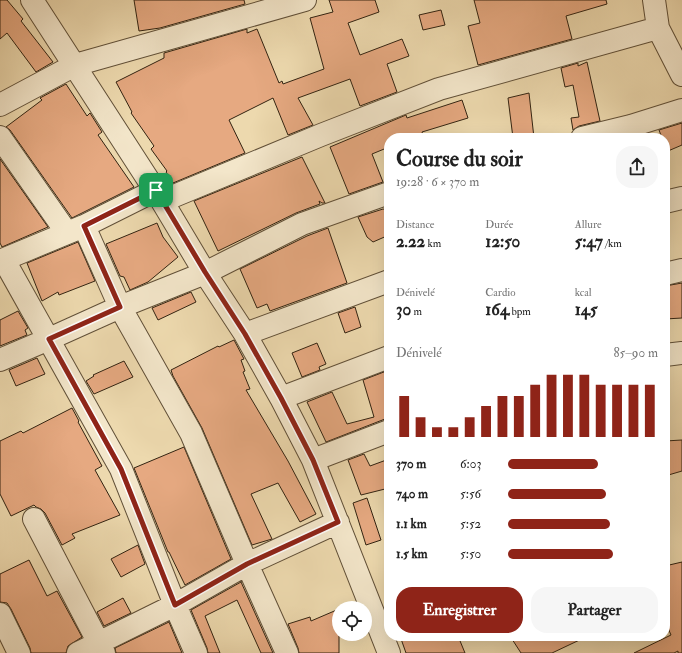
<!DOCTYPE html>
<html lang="fr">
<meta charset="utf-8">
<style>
body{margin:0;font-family:"IM FELL Double Pica",serif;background:#f6f6f6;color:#222;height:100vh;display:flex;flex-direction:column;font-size:15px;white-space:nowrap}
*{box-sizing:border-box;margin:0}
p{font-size:13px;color:#767676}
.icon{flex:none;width:22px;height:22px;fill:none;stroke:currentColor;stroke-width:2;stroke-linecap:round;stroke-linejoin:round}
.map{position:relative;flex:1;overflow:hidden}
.panel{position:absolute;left:384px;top:133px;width:286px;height:508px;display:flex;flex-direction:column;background:#fff;border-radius:16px;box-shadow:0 4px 16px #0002}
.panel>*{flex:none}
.fabs{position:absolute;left:332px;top:601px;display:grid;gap:8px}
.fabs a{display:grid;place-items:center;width:40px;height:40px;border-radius:50%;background:#fff;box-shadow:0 4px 16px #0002;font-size:20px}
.pin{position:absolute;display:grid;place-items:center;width:34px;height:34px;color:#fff;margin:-17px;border-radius:8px;box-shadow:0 2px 6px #0006}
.round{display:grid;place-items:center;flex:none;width:42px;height:42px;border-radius:16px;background:#f6f6f6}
.summary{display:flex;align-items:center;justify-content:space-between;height:68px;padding:0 12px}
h1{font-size:22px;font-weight:800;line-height:30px}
.figures{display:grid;grid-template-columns:repeat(3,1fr);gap:6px;height:68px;padding:4px 12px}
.figures div{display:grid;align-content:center}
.figures b{font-size:17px;font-weight:800}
.figures small{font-size:11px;font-weight:400}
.figures p{font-size:11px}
.chart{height:112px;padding:8px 12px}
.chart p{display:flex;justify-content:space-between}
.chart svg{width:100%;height:72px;margin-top:4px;stroke:#8f2418;stroke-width:6}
.button{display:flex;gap:8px;margin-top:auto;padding:8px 12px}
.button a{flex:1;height:46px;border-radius:16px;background:#8f2418;color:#fff;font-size:16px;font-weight:800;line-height:46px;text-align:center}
.button a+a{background:#f6f6f6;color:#222}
ul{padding:0 12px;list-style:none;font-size:13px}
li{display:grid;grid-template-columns:64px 48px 1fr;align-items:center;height:30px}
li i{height:10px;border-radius:5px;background:#8f2418}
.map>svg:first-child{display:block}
.building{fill:#e6a981;stroke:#322311}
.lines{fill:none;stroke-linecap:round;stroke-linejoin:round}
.minor-casing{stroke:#615038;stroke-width:24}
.minor{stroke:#f3e6ca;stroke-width:22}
.route-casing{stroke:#fff;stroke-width:8}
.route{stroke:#8f2418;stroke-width:5}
</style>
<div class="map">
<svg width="682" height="653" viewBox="0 0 682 653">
<rect width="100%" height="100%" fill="#edd9ae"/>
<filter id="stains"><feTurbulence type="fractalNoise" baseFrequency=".005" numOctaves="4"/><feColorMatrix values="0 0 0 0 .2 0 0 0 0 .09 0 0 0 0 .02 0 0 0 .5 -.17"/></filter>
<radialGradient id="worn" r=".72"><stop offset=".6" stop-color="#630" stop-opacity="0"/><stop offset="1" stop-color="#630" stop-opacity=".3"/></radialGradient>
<path class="building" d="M0 0H7L23 19 21 21 53 62 36 72 7 33 0 39Z
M134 0H244L245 4 160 28 139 31Z
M329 0H375L379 12 348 23 360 55 402 39 409 56 387 64 397 92 360 106 350 79 298 98 313 125 288 135 273 98 229 120 245 153 173 183 166 172 167 171 151 149 154 146 131 113 132 112 116 82 164 58V53L247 29V33L257 29 279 83 282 81 283 84 324 69 310 18 333 12Z
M474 0H606L607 4 566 16 572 39 478 65 468 26 480 23Z
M441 10 445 25 423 30 419 15Z
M587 62 600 121 579 126 573 130 571 118 579 117 573 85 565 87 561 68 578 63V66Z
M66 84 87 116 90 113 102 132 98 135 134 187 72 218 10 130 6 127 42 100 40 98Z
M529 93 534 138H513L508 98Z
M462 100 468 118 422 132 424 138H389V147L372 154 383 182 349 194 330 147 406 115 407 118Z
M682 123V145L668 151 665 144V138H662L659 130Z
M302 157 325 203H322L319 201 320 204 296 213 218 251 194 201Z
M0 159 48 227 2 247 0 243Z
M383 209 389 210V235L373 242 367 237 358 217Z
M157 223 163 237 178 257 148 282 130 290 124 277 120 276 106 244Z
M328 228 347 283 270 311 267 304 257 308 240 269 307 236Z
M78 242 95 281 59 295 58 292 42 301 27 263Z
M682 283V318L665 319V286Z
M191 292 196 302 158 320 152 308Z
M355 307 361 327 345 333 338 313Z
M18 311 28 328 25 330 27 335 0 346V320Z
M234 340 244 359 241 360 245 371 243 372 250 389 246 390 288 461 316 514 300 522 278 483 251 494 272 539 252 545 202 428 173 376 171 370 218 346 219 347Z
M317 343 326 364 319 367 320 370 302 377 292 353Z
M37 358 45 374 16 386 9 370Z
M124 361 133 377 94 394 86 381 94 376 93 375Z
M389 370V419H385L326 442 307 402 332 392 347 424 374 417 363 380Z
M72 408 79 421 78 422 102 466 95 470 120 515 72 534 75 538 62 545 45 513 41 509 36 507 34 505 11 516 0 494V441L21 431 23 433Z
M682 440V471L665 476V441Z
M184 447 231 559 185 585 169 552H168L134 468Z
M364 454 370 466 389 459V488L361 495 348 460Z
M367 498 381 540 366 545 353 503Z
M138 545 145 564 121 577 111 559Z
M29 560 47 596 57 591 82 637 68 646 66 653H31L30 648 11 609 7 603 0 602V574Z
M682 562V653H678V651L674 653H634L671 635 665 621V566Z
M241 582 273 653H261L237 600 205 616 220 653H208L207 648 191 610Z
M123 598 131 613 104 626 97 612Z
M339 609V653H299L298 648 288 624 310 617 311 621Z
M169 622 182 653H116L115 648Z
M400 636H458L465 653H406Z
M510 636H588L552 653H521Z"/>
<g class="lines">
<g class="minor-casing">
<path id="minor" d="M32 0 162 201 205 273 245 334 281 398 313 460 389 653
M654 0 658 28 682 75
M0 105 75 65 305 0
M0 137 67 233
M582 138 631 126 682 110
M162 201 321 135 439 89 658 28
M665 202 682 198
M84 226 120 307 191 433 247 564 287 653
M4 260 121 469 175 605 196 653
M0 261 84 226 156 190
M665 274 682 270
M245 334 389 281
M665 355 682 353
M0 360 49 339 120 307 205 273 302 224 389 193
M281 398 389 357
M313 460 389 431
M34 519 104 653
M0 614 19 653
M78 653 175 605 247 564 338 522"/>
</g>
<use href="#minor" class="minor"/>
</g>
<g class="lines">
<g class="route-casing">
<path id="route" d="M156 190 205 272 245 334 281 398 313 460 338 522 247 564 175 605 121 469 49 339 120 307 84 226Z"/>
</g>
<use href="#route" class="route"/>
</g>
<rect width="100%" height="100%" filter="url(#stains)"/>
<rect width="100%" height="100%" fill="url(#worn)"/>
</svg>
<div class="fabs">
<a><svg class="icon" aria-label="locate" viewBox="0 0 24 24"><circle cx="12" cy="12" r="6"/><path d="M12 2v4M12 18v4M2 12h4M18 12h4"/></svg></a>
</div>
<div class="pin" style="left:156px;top:190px;background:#1e9e55"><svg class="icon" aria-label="arrive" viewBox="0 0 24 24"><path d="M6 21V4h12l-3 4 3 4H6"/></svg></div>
<section class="panel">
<div class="summary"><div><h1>Course du soir</h1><p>19:28 · 6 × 370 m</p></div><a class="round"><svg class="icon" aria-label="share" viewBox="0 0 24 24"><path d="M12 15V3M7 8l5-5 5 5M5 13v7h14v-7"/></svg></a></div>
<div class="figures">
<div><p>Distance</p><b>2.22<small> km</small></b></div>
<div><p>Durée</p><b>12:50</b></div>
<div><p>Allure</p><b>5:47<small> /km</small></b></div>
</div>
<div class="figures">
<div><p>Dénivelé</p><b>30<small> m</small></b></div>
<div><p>Cardio</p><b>164<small> bpm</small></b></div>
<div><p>kcal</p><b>145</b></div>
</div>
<div class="chart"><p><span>Dénivelé</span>85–90 m</p>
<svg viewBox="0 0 160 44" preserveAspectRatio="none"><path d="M5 44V19M15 44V32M25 44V38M35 44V38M45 44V32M55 44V25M65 44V19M75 44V19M85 44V12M95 44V6M105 44V6M115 44V6M125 44V12M135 44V12M145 44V12M155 44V12"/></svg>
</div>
<ul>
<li><b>370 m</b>6:03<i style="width:60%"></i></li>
<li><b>740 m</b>5:56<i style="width:65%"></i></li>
<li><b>1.1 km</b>5:52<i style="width:68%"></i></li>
<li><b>1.5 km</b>5:50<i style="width:70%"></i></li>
</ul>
<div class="button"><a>Enregistrer</a><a>Partager</a></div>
</section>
</div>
